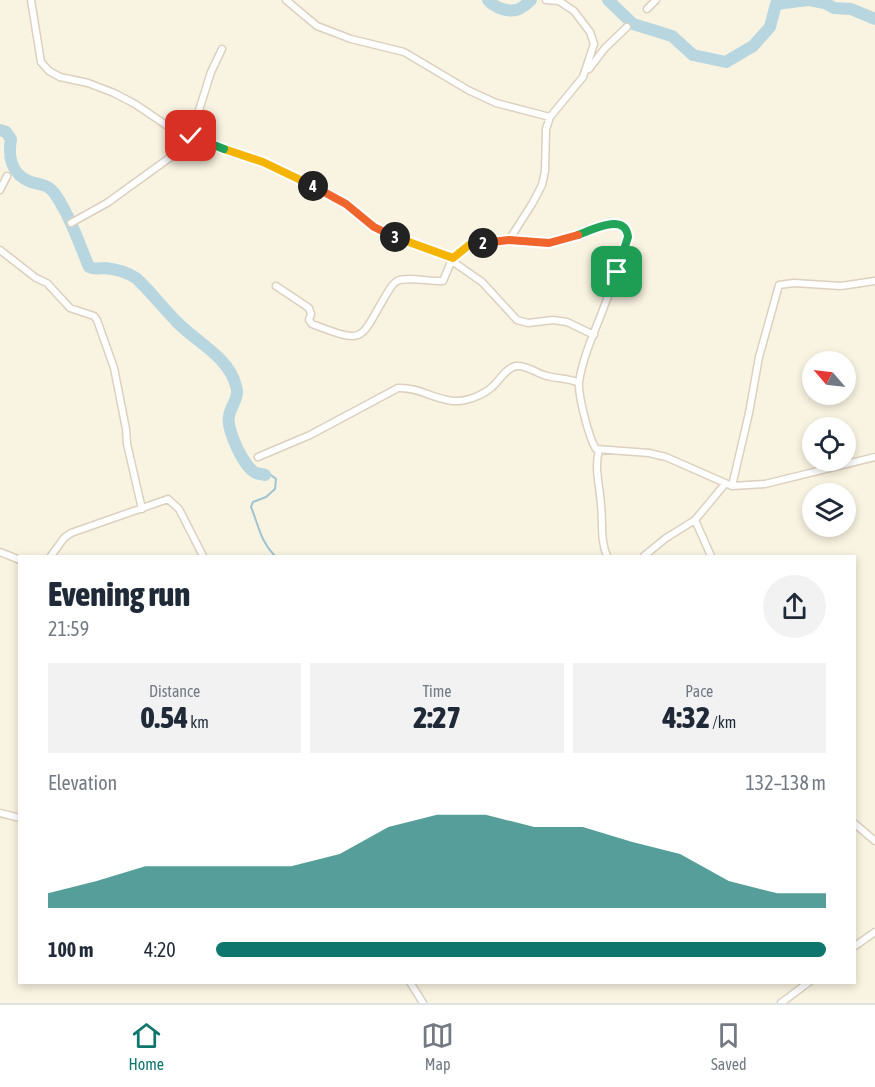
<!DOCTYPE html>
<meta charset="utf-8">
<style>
body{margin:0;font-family:"Asap Condensed",sans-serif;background:#f2f2f3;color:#1f2937;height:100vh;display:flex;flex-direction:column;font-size:22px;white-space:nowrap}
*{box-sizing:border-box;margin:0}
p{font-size:20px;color:#747a83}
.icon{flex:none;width:33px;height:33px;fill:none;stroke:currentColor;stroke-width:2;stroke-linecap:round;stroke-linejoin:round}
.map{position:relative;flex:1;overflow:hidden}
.drawer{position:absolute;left:18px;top:555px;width:838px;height:429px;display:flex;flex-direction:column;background:#fff;border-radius:0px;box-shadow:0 3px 9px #0003}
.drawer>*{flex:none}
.needle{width:39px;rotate:298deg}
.tools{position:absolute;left:802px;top:351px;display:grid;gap:12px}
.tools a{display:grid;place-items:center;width:54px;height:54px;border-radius:50%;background:#fff;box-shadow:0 3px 9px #0003;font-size:30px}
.pin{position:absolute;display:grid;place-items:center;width:51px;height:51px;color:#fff;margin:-26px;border-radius:12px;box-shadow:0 3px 9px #0006}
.km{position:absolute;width:30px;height:30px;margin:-15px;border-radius:50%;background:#222;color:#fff;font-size:16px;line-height:30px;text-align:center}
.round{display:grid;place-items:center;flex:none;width:63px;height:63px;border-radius:32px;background:#f2f2f3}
.head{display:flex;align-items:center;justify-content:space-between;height:102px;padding:0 30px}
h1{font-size:33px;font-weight:800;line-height:45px}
.metrics{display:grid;grid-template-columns:repeat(3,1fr);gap:9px;height:102px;padding:6px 30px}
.metrics div{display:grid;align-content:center;border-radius:0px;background:#f2f2f3;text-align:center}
.metrics b{font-size:30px;font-weight:800}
.metrics small{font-size:16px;font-weight:400}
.metrics p{font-size:16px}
.chart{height:168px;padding:12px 30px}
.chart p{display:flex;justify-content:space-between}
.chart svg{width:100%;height:108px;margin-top:6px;fill:#0f766e;opacity:.7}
ul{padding:0 30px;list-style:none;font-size:20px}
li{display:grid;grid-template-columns:96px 72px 1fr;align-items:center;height:45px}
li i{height:15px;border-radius:8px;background:#0f766e}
.menu{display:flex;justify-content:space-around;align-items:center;height:84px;border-top:2px solid #e0e1e3;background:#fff;font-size:16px;color:#747a83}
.menu a{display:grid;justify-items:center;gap:3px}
.menu .active{color:#0f766e}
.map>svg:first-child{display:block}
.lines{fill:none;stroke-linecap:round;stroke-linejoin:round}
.stream{stroke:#a0c3d1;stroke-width:2}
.river{stroke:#b8d6e0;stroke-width:12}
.minor-casing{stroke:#dcd0be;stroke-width:9}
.minor{stroke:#fff;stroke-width:6}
.split-1-casing{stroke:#fff;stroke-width:12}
.split-2-casing{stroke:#fff;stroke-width:12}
.split-3-casing{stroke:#fff;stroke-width:12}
.split-4-casing{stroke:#fff;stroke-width:12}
.split-5-casing{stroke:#fff;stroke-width:12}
.split-6-casing{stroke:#fff;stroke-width:12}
.split-1{stroke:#22a559;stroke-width:8}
.split-2{stroke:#f0652b;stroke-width:8}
.split-3{stroke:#f5b400;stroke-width:8}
.split-4{stroke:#f0652b;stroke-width:8}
.split-5{stroke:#f5b400;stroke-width:8}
.split-6{stroke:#22a559;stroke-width:8}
</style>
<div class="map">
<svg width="875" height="1003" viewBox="0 0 875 1003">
<rect width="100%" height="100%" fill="#f9f3e1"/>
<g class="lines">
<path class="stream" d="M265 475H271L276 479 275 489 266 497 253 502 251 507C259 526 260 541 275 556"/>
<path class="river" d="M488 0C494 8 510 13 519 9 523 7 528 3 531 0
M608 0 633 24 672 36 693 55 726 62 753 46 770 27 776 4 808 0
M809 0 825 3 834 8 851 9 875 19
M0 130 6 132 11 139C8 156 11 175 31 182 41 185 48 184 55 194 70 216 79 243 89 267 95 270 98 268 105 268 115 269 128 273 136 278 151 292 163 308 177 322 196 342 229 357 236 386 240 397 231 405 229 416 226 429 244 468 256 473 259 474 262 474 265 475"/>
<g class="minor-casing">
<path id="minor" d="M31 0 41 62 49 71 60 77 88 83 114 93 135 104 172 129 263 162 305 182 346 204 383 233 453 257 473 243 509 240 549 243 601 226 616 224 624 227 628 231V237C621 261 613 284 604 307 595 331 583 356 579 382 578 396 589 438 596 449L649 453 666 457 732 486 765 484 875 457
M286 0 317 26 351 39 404 52 468 90 496 103 550 117
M647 9 656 0
M589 69 605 48 627 27
M0 190 7 176
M71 223 107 203 179 151 191 136 211 72 222 49
M509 240 532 204 542 185 545 171 546 129 550 117 583 77 594 44 590 32 574 11 559 1 546 0
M0 250 36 278 47 283 70 308 94 316 97 320 114 368 126 429 127 444 142 509
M452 261 482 282 517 320 528 323 553 320 567 322 594 335
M276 286 309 308 311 314 309 320 312 324C367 345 359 340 386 295 389 290 392 284 397 281 407 276 431 282 443 281L453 257
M599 450C594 468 600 487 601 505 603 523 600 540 607 556
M258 457 310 435 398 388C418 387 433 399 453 401 465 402 482 396 492 387 499 381 506 368 516 366 528 365 537 374 547 376 558 379 569 378 579 383
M732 486 749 413 759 357 779 285 794 283 841 286 875 281
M695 520 711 556
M0 552 20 560
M51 556 64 538 71 533 168 499 179 509 203 556
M644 556 666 538 695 520 725 484
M0 813 20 818
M855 824 875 841
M855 946 875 932
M410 982 423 1003
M781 1003 809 982"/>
</g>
<use href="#minor" class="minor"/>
</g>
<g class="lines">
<g class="split-1-casing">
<path id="split-1" d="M578 235C591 230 626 212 628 237L617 272"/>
</g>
<g class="split-2-casing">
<path id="split-2" d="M483 243 509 240 549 243 578 235"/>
</g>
<g class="split-3-casing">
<path id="split-3" d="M395 237 453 258 469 245 483 243"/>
</g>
<g class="split-4-casing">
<path id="split-4" d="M313 186 346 204 374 227 395 237"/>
</g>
<g class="split-5-casing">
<path id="split-5" d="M224 149 263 162 313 186"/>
</g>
<g class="split-6-casing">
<path id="split-6" d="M191 136 224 149"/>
</g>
<use href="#split-1" class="split-1"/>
<use href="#split-2" class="split-2"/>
<use href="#split-3" class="split-3"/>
<use href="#split-4" class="split-4"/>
<use href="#split-5" class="split-5"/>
<use href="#split-6" class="split-6"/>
</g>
</svg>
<div class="tools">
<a><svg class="needle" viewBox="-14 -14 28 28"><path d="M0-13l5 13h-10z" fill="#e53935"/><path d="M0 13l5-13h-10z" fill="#747a83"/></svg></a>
<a><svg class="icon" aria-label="locate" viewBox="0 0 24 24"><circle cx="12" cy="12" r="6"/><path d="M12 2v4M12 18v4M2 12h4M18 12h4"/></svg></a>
<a><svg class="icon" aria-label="layers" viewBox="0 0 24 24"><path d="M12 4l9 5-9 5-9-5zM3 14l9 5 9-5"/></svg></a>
</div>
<div class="pin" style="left:617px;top:272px;background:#1e9e55"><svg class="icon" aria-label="arrive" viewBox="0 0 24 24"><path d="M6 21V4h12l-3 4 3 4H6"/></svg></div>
<div class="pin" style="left:191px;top:136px;background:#d93025"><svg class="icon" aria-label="check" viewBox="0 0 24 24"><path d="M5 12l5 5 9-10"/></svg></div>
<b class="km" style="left:483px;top:243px">2</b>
<b class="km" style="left:395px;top:237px">3</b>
<b class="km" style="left:313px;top:186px">4</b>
<section class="drawer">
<div class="head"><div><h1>Evening run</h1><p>21:59</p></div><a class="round"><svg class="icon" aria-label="share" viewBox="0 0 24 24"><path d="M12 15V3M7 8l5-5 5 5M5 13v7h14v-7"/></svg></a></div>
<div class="metrics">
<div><p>Distance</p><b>0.54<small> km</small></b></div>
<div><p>Time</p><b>2:27</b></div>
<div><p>Pace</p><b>4:32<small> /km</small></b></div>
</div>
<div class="chart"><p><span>Elevation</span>132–138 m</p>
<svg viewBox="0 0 160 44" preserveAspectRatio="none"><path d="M0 44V38L10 33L20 27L30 27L40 27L50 27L60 22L70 11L80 6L90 6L100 11L110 11L120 17L130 22L140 33L150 38L160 38V44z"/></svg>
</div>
<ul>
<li><b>100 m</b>4:20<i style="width:100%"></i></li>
</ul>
</section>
</div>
<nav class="menu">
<a class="active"><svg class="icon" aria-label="home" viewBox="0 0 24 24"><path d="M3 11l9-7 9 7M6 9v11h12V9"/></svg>Home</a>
<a><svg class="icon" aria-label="map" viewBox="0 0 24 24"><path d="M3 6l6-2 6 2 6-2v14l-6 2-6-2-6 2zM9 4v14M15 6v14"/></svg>Map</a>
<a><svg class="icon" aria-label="saved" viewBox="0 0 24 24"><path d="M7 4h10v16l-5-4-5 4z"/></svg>Saved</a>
</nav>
